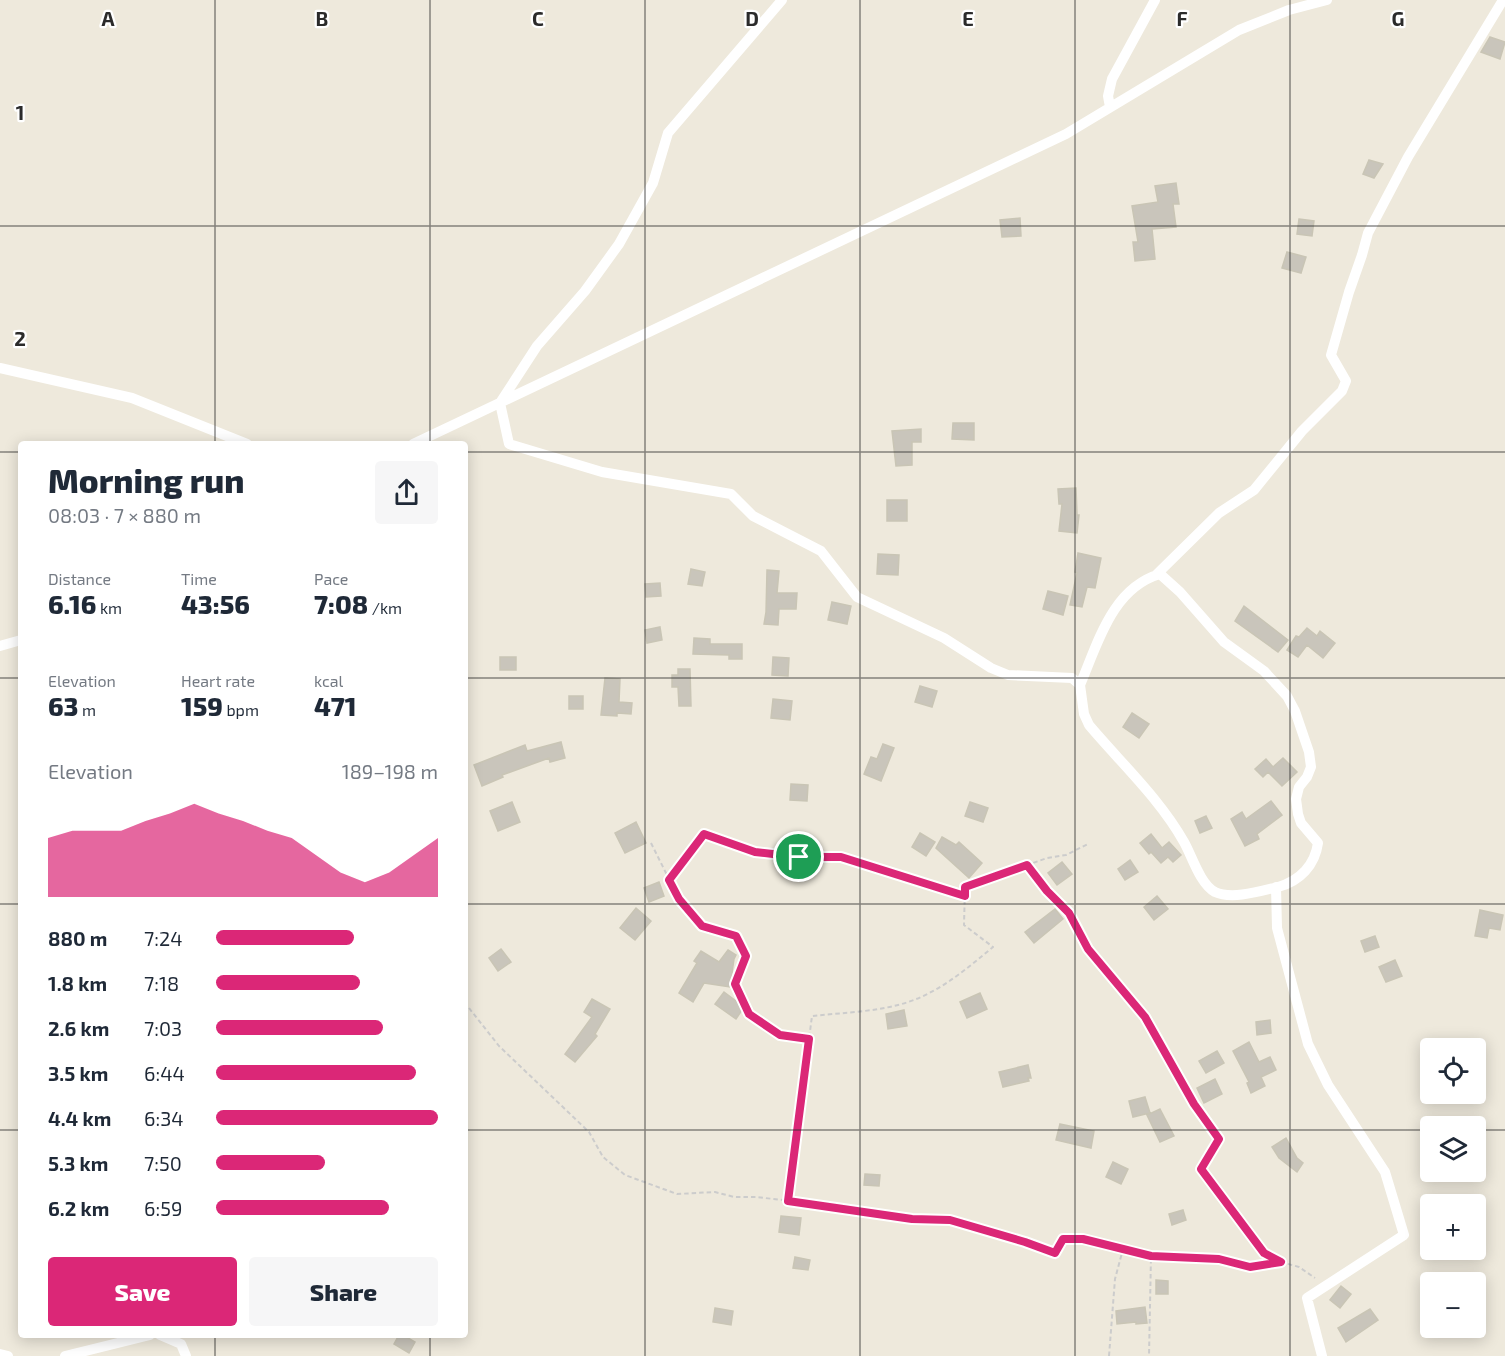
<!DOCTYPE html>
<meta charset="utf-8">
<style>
body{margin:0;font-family:"Exo 2",sans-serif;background:#f6f6f7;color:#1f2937;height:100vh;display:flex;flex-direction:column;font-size:22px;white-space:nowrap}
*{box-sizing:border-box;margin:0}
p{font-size:20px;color:#747a83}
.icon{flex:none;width:33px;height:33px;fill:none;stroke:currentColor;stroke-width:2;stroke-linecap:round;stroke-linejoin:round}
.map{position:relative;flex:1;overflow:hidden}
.drawer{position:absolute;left:18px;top:441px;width:450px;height:897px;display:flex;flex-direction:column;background:#fff;border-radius:6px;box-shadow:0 3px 15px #0003}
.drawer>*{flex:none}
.fabs{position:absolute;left:1420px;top:1038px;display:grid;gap:12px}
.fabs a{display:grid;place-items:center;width:66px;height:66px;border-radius:6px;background:#fff;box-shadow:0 3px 15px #0003;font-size:30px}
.pin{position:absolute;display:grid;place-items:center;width:51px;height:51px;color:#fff;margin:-26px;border:3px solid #fff;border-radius:50%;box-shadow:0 2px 6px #0007}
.round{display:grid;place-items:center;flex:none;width:63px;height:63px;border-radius:6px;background:#f6f6f7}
.headline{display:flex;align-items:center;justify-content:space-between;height:102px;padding:0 30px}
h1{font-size:33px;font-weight:800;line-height:45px}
.stats{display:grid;grid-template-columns:repeat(3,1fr);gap:9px;height:102px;padding:6px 30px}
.stats div{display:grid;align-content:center}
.stats b{font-size:26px;font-weight:800}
.stats small{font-size:16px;font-weight:400}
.stats p{font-size:16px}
.chart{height:168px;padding:12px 30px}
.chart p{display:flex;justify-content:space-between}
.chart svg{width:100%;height:108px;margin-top:6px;fill:#db2777;opacity:.7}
.primary-button{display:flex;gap:12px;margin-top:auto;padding:12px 30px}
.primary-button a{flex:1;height:69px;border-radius:6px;background:#db2777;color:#fff;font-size:24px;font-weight:800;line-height:69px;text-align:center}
.primary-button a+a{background:#f6f6f7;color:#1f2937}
ul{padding:0 30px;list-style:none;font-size:20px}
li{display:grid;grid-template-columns:96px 72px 1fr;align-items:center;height:45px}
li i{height:15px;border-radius:8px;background:#db2777}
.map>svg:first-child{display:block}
.building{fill:#c9c5bb;stroke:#c9c5b5;stroke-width:1.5}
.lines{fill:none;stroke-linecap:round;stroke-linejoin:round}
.path{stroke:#ccc;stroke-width:2;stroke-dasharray:4.5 3;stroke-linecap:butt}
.street{stroke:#fff;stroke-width:10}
.route-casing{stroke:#fff;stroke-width:12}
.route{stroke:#db2777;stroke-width:8}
.grid{fill:none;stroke:#2b2b2b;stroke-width:1.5;stroke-opacity:0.55}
.grid-label{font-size:20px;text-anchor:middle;font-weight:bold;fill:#2b2b2b;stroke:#fff;stroke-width:4.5;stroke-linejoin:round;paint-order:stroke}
</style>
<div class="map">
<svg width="1505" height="1356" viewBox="0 0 1505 1356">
<rect width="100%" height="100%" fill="#eee9dc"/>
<path class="building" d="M1490 37 1505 42 1500 59 1481 52Z
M1369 160 1383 164 1374 178 1363 174Z
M1176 183 1179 204H1173L1176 227 1152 229 1155 259 1135 261 1133 242H1138L1132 206 1158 202 1155 186Z
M1020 218 1021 236 1002 237 1000 220Z
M1299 219 1314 221 1312 236 1297 234Z
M1287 252 1306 257 1301 273 1282 268Z
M953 423H974V440L952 439Z
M921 429V442H912V465L896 466 892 431Z
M1076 488 1077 515H1079L1077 533 1059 531 1062 504H1059L1058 489Z
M887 500H907V521H887Z
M1078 553 1101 558 1095 588 1087 587 1082 607 1070 605 1077 573 1075 572Z
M878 554 899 555 898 575 877 574Z
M691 569 705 572 702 586 688 584Z
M767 570 779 571 777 593H797L796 609H779L778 625 764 624 766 612Z
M660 583 661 596 646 597 645 584Z
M1048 591 1068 596 1063 615 1043 609Z
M832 602 851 606 847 624 828 620Z
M1244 606 1288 640 1278 652 1235 621Z
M660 627 662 640 647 643 645 630Z
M1307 628 1317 636 1320 631 1335 643 1323 658 1307 645 1298 657 1287 650 1296 636 1299 637Z
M694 638 710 639V644H742V659H729V655L693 654Z
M500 657H516V670H500Z
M773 657 789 658 788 676 772 675Z
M678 669H690L691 706H679L678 687H672V675H678Z
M605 678 620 679 619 702 632 703 631 714 617 713V716L601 715Z
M920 686 937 691 932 707 915 702Z
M569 696H583V709H569Z
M773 699 792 701 790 720 771 718Z
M1132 713 1149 724 1139 738 1123 727Z
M561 742 565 758 550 762 549 758 502 775 503 777 482 786 474 765 525 745 527 751Z
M883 744 894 748 881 781 864 774 871 757 877 759Z
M1283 758 1297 772 1282 786 1268 772 1263 777 1255 769 1266 759 1273 767Z
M791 784 808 785 807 801 790 800Z
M1271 801 1282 815 1257 834 1259 839 1245 846 1231 819 1242 812 1246 819Z
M512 802 520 822 498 831 490 811Z
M970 802 988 808 983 822 965 816Z
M1206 816 1212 828 1200 833 1195 821Z
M636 822 646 843 625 853 615 833Z
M920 833 935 842 926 856 912 847Z
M1151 834 1162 848 1169 842 1181 855 1173 862 1168 857 1161 863 1151 852 1149 854 1140 843Z
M942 837 956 845 959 842 982 863 969 878 936 848Z
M1130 860 1138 872 1125 880 1118 869Z
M1062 862 1072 874 1057 885 1048 873Z
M659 882 664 896 649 902 644 888Z
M1157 896 1168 909 1154 920 1144 907Z
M636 908 651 921 635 940 620 928Z
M1055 909 1063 919 1034 943 1025 932Z
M1480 910 1503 915 1500 930 1489 928 1487 938 1475 936Z
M1375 936 1379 947 1365 952 1361 941Z
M501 949 511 962 498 971 489 958Z
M728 950 736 955 734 959 730 987 704 983 693 1002 679 993 697 963 694 961 701 951 719 962Z
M1395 960 1402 976 1386 982 1379 967Z
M724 992 744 1007 736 1019 715 1004Z
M980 993 987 1009 967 1018 960 1002Z
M592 999 610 1009 595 1034 597 1036 575 1062 565 1054 592 1017 584 1012Z
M904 1010 907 1026 888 1029 886 1014Z
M1270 1020 1271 1033 1257 1035 1256 1022Z
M1249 1042 1259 1062 1270 1057 1276 1070 1261 1077 1265 1086 1251 1093 1247 1083 1249 1082 1233 1051Z
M1217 1051 1224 1063 1206 1073 1199 1061Z
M1028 1065 1031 1078H1028L1029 1081 1003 1087 999 1072Z
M1215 1079 1222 1094 1204 1103 1197 1088Z
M1145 1097 1150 1113 1133 1117 1129 1101Z
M1160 1109 1174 1136 1160 1142 1147 1115Z
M1060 1124 1094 1131 1091 1148 1056 1140Z
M1286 1138 1297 1158 1303 1163 1297 1172 1279 1158 1272 1147Z
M1113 1162 1128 1169 1121 1184 1106 1177Z
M865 1174 880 1175 879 1186 864 1185Z
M1183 1210 1186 1220 1172 1225 1169 1214Z
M781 1216 801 1218 799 1235 779 1232Z
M795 1257 810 1260 808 1270 793 1268Z
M1156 1280 1168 1281V1294H1156Z
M1341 1286 1351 1294 1340 1308 1330 1300Z
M1145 1307 1147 1323 1136 1324V1322L1117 1324 1116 1311Z
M715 1308 733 1311 731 1325 713 1322Z
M1370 1309 1378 1320 1346 1342 1338 1328Z
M399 1335H403L415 1342 409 1353 394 1344Z"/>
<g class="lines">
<path class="path" d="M651 843 679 899 702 926 736 936 746 955 735 984 749 1014 780 1035 809 1039
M1027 865 1047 891 1069 913 1088 949 1145 1017 1194 1104 1219 1139 1201 1169 1264 1253 1281 1262 1299 1267 1315 1278
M669 880 704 834 755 852 799 857H841L965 896
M469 1008 499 1046 589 1132 603 1157 625 1175 677 1194 715 1192 734 1197H756L809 1203 912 1219 950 1220 1055 1253 1063 1239H1083L1151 1256 1149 1356
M788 1201 812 1016C847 1012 888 1012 921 997 948 985 970 966 993 947L964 925 965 887 1047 858 1066 855 1088 844
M1151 1256 1219 1259 1249 1267 1279 1262
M1109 1356 1115 1279 1123 1249"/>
<path class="street" d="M782 0 668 133 653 183 619 244 585 291 537 346 500 403 509 444 602 472 731 494 753 516 821 551 857 597 944 638 991 668 1008 675 1072 678 1080 685 1084 714 1089 725C1121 763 1160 799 1184 842 1192 856 1200 884 1215 892 1232 900 1261 891 1278 887 1300 881 1315 865 1318 843L1301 823 1298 814 1296 799 1299 787 1307 777 1311 767 1309 752 1295 711 1287 696 1264 671 1224 642 1180 592 1160 574C1112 588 1098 643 1080 685
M1110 107 1108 96 1112 79 1155 0
M0 368 132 398 247 444
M413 444 1066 134 1239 30 1289 10 1327 0
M1156 575 1219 513 1254 490 1302 431 1342 391 1346 381 1331 355 1349 292 1362 255 1368 233 1408 157 1503 0
M0 646 21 640
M1276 887 1277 928 1308 1044 1328 1085 1385 1172 1404 1235 1307 1298 1322 1356
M160 1335 181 1344 186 1356
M0 1354 8 1356
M65 1356 150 1335"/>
</g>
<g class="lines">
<g class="route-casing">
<path id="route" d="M704 834 755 852 799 857H841L965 896V887L1027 865 1047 891 1069 913 1088 949 1145 1017 1194 1104 1219 1139 1201 1169 1264 1253 1281 1262 1250 1267 1219 1259 1151 1256 1083 1239H1063L1055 1253 1025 1242 950 1220 912 1219 788 1201 809 1039 780 1035 749 1014 735 984 746 956 736 936 702 926 679 899 669 880Z"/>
</g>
<use href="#route" class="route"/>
</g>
<path class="grid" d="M215 0V444M430 0V444M645 0V1356M860 0V1356M1075 0V1356M1290 0V1356M0 226H1505M0 452H21M465 452H1505M0 678H21M465 678H1505M0 904H21M465 904H1505M0 1130H21M465 1130H1431M1476 1130H1505M215 1335V1356M430 1335V1356"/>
<g class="grid-label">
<text x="108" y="26">A</text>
<text x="322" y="26">B</text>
<text x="538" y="26">C</text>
<text x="752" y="26">D</text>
<text x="968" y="26">E</text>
<text x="1182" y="26">F</text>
<text x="1398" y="26">G</text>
<text x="20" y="120">1</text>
<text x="20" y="346">2</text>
</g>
</svg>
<div class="fabs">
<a><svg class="icon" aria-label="locate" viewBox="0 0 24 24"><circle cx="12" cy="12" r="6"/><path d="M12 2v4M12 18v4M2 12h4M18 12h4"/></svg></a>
<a><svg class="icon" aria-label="layers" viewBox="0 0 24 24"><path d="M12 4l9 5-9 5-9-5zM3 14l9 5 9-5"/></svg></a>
<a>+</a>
<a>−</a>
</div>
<div class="pin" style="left:799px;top:857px;background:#1e9e55"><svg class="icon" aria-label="arrive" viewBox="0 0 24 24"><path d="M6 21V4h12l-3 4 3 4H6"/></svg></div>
<section class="drawer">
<div class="headline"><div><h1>Morning run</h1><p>08:03 · 7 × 880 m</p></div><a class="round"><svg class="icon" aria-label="share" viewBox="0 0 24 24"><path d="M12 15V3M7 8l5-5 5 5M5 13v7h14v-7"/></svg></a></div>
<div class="stats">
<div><p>Distance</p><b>6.16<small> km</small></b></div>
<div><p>Time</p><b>43:56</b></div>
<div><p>Pace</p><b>7:08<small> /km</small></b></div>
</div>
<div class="stats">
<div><p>Elevation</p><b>63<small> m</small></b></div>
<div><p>Heart rate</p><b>159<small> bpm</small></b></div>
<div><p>kcal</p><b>471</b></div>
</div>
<div class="chart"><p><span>Elevation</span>189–198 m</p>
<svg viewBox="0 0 160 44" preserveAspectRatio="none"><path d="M0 44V20L10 17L20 17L30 17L40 13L50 10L60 6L70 10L80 13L90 17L100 20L110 27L120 34L130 38L140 34L150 27L160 20V44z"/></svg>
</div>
<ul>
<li><b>880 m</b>7:24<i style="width:62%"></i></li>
<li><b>1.8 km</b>7:18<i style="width:65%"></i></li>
<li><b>2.6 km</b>7:03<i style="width:75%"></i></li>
<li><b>3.5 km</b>6:44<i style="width:90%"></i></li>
<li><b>4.4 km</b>6:34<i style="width:100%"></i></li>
<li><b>5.3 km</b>7:50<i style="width:49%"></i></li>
<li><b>6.2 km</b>6:59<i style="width:78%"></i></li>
</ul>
<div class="primary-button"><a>Save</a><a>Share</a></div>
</section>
</div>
